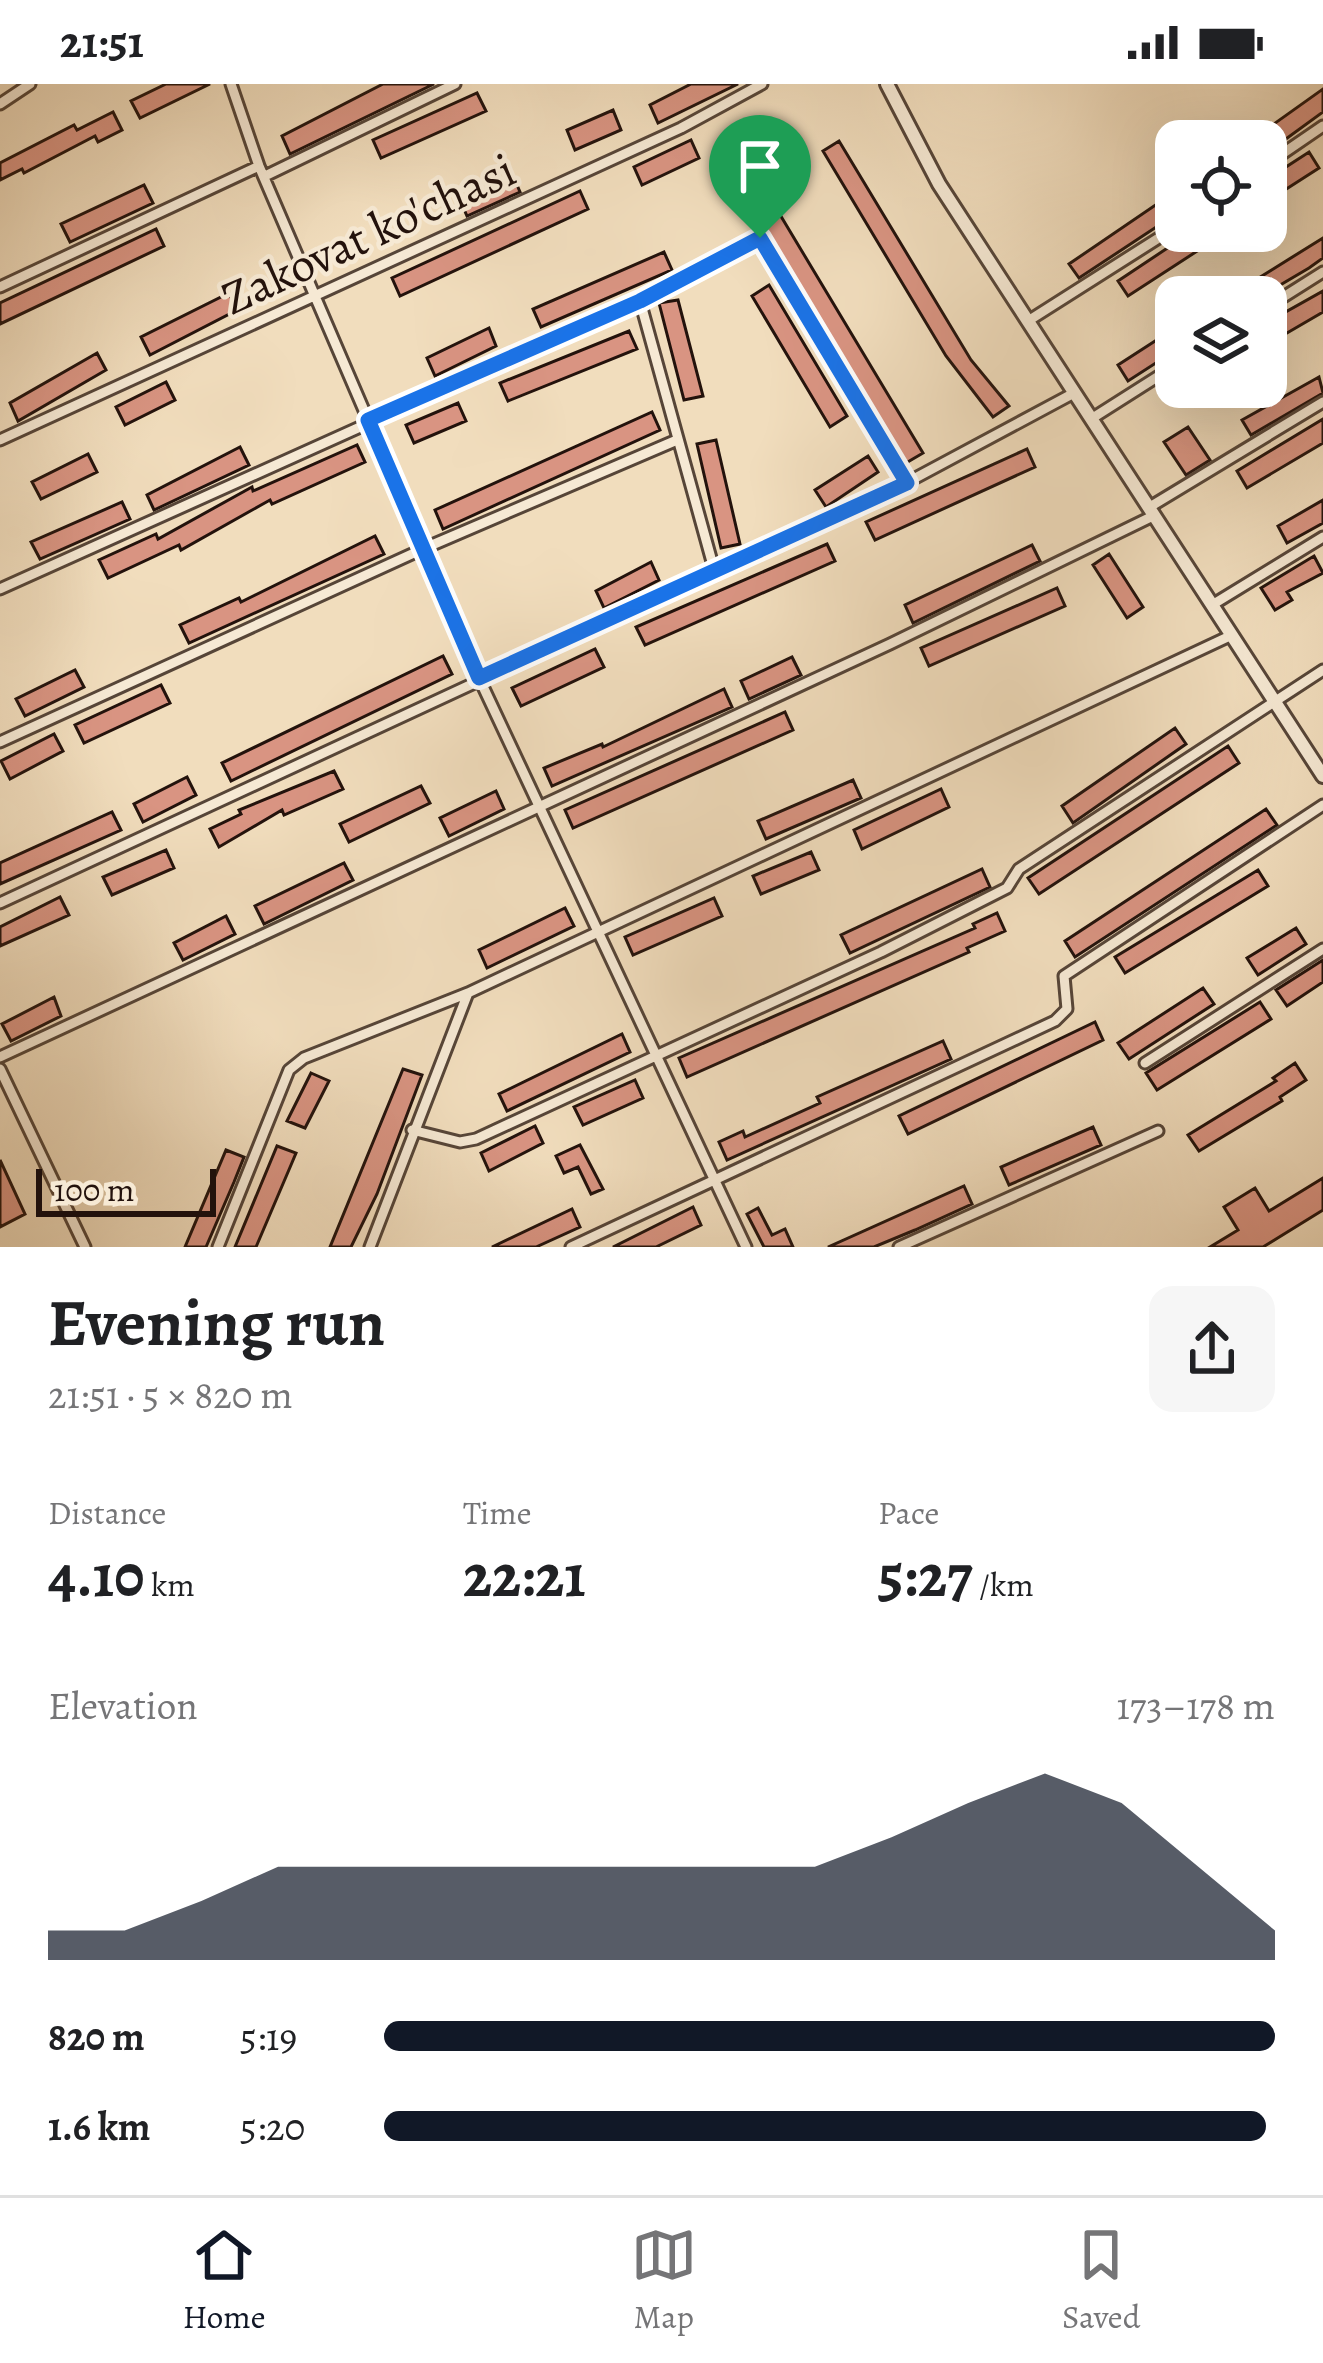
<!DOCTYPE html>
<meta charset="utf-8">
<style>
body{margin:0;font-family:Alegreya,serif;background:#f6f6f6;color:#202124;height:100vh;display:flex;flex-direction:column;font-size:45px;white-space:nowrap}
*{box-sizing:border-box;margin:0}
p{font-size:39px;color:#757577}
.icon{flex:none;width:66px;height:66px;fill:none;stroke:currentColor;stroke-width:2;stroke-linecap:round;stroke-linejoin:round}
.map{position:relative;height:1163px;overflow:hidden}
.sheet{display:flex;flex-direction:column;background:#fff;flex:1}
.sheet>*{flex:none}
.tools{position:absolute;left:1155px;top:36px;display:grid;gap:24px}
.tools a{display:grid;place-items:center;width:132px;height:132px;border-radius:24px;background:#fff;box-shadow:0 12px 48px #0002;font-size:60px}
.scale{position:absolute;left:36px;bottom:30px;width:180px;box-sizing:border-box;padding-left:12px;border:6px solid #23120c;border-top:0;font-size:33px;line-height:42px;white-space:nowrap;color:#23120c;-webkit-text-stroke:9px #f6e9d4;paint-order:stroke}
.pin{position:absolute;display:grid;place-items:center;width:102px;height:102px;color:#fff;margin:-123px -51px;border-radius:50% 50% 50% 0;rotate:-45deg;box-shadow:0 0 12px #0007}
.pin .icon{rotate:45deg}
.round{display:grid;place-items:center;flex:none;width:126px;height:126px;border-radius:24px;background:#f6f6f6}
.head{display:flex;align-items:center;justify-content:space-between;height:204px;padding:0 48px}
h1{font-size:66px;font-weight:600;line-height:90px}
.figures{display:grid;grid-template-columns:repeat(3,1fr);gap:18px;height:204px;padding:12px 48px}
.figures div{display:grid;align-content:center}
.figures b{font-size:60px;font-weight:600}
.figures small{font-size:33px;font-weight:400}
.figures p{font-size:33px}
.chart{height:336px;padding:24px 48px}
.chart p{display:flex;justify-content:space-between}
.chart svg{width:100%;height:216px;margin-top:12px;fill:#111827;opacity:.7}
ul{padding:0 48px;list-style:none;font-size:39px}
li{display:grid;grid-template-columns:192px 144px 1fr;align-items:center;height:90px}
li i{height:30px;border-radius:15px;background:#111827}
.status{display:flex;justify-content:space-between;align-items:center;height:84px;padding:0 60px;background:#fff;direction:ltr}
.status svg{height:33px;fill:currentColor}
.dock{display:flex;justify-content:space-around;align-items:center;height:168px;border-top:3px solid #e0e0e0;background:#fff;font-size:33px;color:#757577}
.dock a{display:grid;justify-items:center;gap:6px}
.dock .selected{color:#111827}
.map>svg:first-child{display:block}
.building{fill:#d99482;stroke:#23120c;stroke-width:3}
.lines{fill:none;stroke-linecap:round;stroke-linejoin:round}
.minor-casing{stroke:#564538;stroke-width:15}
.tertiary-casing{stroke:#564538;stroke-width:18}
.minor{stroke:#f6e9d4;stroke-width:9}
.tertiary{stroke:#f6e9d4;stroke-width:12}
.route-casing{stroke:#fff;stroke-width:24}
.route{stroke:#1a73e8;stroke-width:15}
.labels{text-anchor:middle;stroke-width:9;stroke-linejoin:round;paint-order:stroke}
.street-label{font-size:48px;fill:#23120c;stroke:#f6e9d4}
</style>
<div class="status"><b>21:51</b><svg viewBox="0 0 49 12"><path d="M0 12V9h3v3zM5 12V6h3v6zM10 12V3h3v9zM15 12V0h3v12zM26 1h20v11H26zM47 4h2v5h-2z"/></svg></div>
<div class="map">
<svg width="1323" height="1163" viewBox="0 0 1323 1163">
<rect width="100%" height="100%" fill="#f1ddbd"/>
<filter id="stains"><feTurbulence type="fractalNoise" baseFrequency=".00167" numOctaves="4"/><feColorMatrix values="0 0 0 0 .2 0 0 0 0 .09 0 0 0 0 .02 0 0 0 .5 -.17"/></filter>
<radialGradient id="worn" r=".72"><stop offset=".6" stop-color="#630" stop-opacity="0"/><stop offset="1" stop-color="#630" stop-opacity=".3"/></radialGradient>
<path class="building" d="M166 0H210L140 34 131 17Z
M383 0H434L290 70 282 52Z
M691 0H738L658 39 650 21Z
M1323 5V28L1279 60 1266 69V57H1250Z
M477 9 486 27 381 74 373 56Z
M613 26 621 46 575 66 567 46Z
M113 28 122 46 98 58 95 52 24 89 22 85 0 96V79L74 41 77 46Z
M691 56 699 74 642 101 634 83Z
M839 57 971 276 1009 322 993 333 946 272 823 67Z
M1309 68 1319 84 1266 118V96Z
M514 94 520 108 467 132 460 116Z
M144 101 153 119 70 158 61 140Z
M580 107 588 125 400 212 392 194Z
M1176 107V130L1079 194 1069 180Z
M779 129 923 369 906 379 762 140Z
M156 145 164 162 0 240V219Z
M1193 147H1228L1128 212 1118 197Z
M1323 154V174L1309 184 1260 213H1228Z
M664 168 672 186 541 243 533 225Z
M769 201 847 332 830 343 752 212Z
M1323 207V228L1275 256 1266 239Z
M229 209 237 226 150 271 141 253Z
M678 216 703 312 684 316 659 219Z
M489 244 496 262 435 292 427 274Z
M629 247 637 265 508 317 500 299Z
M1169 248 1176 266 1128 297 1118 281Z
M97 269 106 286 18 337 10 319Z
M1319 293 1323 309 1251 351 1242 336Z
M166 298 175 316 125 341 116 323Z
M458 319 466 337 414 359 406 341Z
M652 328 660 346 443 445 435 426Z
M1323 335V359L1247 404 1237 387Z
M1188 343 1210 376 1186 391 1164 358Z
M716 356 740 460 721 464 697 360Z
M357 361 365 378 272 420 270 416 181 466 179 461 108 494 99 476 156 450 158 455 252 403 253 407Z
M240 363 249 381 154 426 147 411Z
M1027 365 1035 383 875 456 866 438Z
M88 370 97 388 41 415 32 398Z
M868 372 878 388 826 423 815 406Z
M1323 416V439L1287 459 1278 442Z
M122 418 130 435 40 475 31 458Z
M375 452 384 470 189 559 180 541 239 514 241 518Z
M827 460 835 477 645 561 636 543Z
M1032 461 1040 477 913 539 905 521Z
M1109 470 1143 523 1127 534 1093 481Z
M1314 472 1323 489 1287 508 1292 516 1275 526 1261 504Z
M651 478 659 496 604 524 596 507Z
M1057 504 1065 522 929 582 921 564Z
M595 565 604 583 521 622 512 604Z
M443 572 452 590 231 697 222 679Z
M792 573 801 591 749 615 741 597Z
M75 586 84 603 25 632 16 615Z
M161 601 170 619 84 659 75 641Z
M724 605 732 623 552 702 544 684 602 660 603 663Z
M785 628 793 646 573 744 565 726Z
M1175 644 1186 660 1073 739 1062 722Z
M54 650 63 667 10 695 1 677Z
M1228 662 1239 679 1039 810 1028 794Z
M334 687 343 705 284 731 282 726 219 763 210 745 241 730 239 726Z
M187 693 196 711 143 738 134 720Z
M853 696 861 714 766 755 758 737Z
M421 702 430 719 349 758 340 740Z
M941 705 949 723 862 765 854 746Z
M496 707 504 725 449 752 440 734Z
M1266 725 1277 741 1075 873 1065 857Z
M112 728 121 746 0 800V779Z
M166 766 174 784 112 811 103 793Z
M811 768 819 786 761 810 753 792Z
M344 779 353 796 264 840 255 822Z
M982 785 990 803 850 869 841 851Z
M1258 786 1268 802 1125 889 1115 873Z
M60 813 69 831 0 862V843Z
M714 814 722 832 633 871 625 853Z
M565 824 574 842 487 884 479 866Z
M997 829 1005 847 967 864 969 868 687 993 679 974 975 844 973 840Z
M226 832 235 850 183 876 174 859Z
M1296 844 1306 860 1258 891 1247 874Z
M1323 876V898L1287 922 1276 906Z
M1203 904 1214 920 1129 975 1118 959Z
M54 913 61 932 11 957 2 940Z
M1260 918 1271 935 1157 1006 1146 989Z
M1095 938 1103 956 908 1050 899 1032Z
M622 950 630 968 507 1027 499 1010Z
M943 957 951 975 727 1076 719 1058 743 1047 745 1053 820 1019 817 1013Z
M1295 979 1306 996 1280 1013 1282 1017 1199 1067 1188 1051 1276 997 1273 994Z
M403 985 422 991 377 1110 351 1163H330Z
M311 989 329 997 305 1044 287 1037Z
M635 996 643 1014 583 1041 574 1023Z
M535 1042 543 1059 489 1087 481 1069Z
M1093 1043 1101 1061 1009 1101 1001 1083Z
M580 1061 603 1105 591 1110 578 1083 564 1089 556 1072Z
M277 1062 296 1069 291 1081 256 1163H235Z
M226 1066 244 1073 234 1098 206 1163H185Z
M0 1076 25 1130 0 1143Z
M1323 1094V1126L1263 1163H1210L1238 1146 1224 1123 1255 1104 1269 1127Z
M964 1102 972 1120 915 1146 874 1163H828Z
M693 1123 701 1141 656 1163H613Z
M758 1124 772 1151 785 1145 793 1163H764L747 1130Z
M572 1125 580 1143 536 1163H492Z"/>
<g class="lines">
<g class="minor-casing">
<path id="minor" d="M231 0 259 82 479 594 746 1163
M0 20 30 0
M1266 81 1323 42
M265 92 455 0
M0 203 259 82
M640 217 714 485
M1266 224 1323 188
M1028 237 1176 143
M1091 335 1176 281
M0 356 681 44 762 0
M1148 424 1323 318
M0 505 640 217 760 154 906 399
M1212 521 1323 453
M0 658 425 464 677 356
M0 819 906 399 1074 309
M0 973 890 560 1153 432
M1145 979 1323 865
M0 985 85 1163
M412 1046 460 1058 476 1055 881 868 1007 804 1019 785 1323 586
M218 1163 289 986 304 974 468 909 1232 551
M370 1163 468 909
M571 1163 1055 937 1067 925 1064 892 1323 721
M899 1163 1158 1047"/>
</g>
<g class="tertiary-casing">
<path id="tertiary" d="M887 0 939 100 1323 692"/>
</g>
<use href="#minor" class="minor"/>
<use href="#tertiary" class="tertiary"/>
</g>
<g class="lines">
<g class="route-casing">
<path id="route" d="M760 154 907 399 479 594 368 336 640 217Z"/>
</g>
<use href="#route" class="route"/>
</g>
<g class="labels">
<g class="street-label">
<text transform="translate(368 149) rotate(-25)" y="17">Zakovat ko'chasi</text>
</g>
</g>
<rect width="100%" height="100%" filter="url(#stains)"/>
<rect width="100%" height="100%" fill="url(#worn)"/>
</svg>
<div class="tools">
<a><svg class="icon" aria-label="locate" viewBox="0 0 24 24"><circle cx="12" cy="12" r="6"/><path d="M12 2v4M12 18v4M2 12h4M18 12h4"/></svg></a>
<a><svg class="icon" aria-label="layers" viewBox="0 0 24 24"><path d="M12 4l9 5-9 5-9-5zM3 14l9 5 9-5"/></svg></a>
</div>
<div class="scale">100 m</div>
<div class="pin" style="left:760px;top:154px;background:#1e9e55"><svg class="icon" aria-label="arrive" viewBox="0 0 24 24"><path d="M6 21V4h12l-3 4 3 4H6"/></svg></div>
</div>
<section class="sheet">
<div class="head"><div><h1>Evening run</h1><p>21:51 · 5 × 820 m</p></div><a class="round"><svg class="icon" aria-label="share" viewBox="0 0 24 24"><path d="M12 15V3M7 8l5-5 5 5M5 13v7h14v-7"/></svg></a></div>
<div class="figures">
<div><p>Distance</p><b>4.10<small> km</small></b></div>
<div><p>Time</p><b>22:21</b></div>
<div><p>Pace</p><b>5:27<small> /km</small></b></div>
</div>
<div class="chart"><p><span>Elevation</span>173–178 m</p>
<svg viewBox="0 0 160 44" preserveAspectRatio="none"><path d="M0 44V38L10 38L20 32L30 25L40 25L50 25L60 25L70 25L80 25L90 25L100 25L110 19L120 12L130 6L140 12L150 25L160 38V44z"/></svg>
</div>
<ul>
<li><b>820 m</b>5:19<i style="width:100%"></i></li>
<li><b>1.6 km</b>5:20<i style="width:99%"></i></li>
</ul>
</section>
<nav class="dock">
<a class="selected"><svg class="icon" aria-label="home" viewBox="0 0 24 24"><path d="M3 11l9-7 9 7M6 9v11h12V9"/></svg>Home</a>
<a><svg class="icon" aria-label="map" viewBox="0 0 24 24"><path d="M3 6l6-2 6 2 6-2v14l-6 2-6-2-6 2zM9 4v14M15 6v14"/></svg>Map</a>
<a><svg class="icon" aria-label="saved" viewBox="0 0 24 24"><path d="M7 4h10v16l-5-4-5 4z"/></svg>Saved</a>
</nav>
